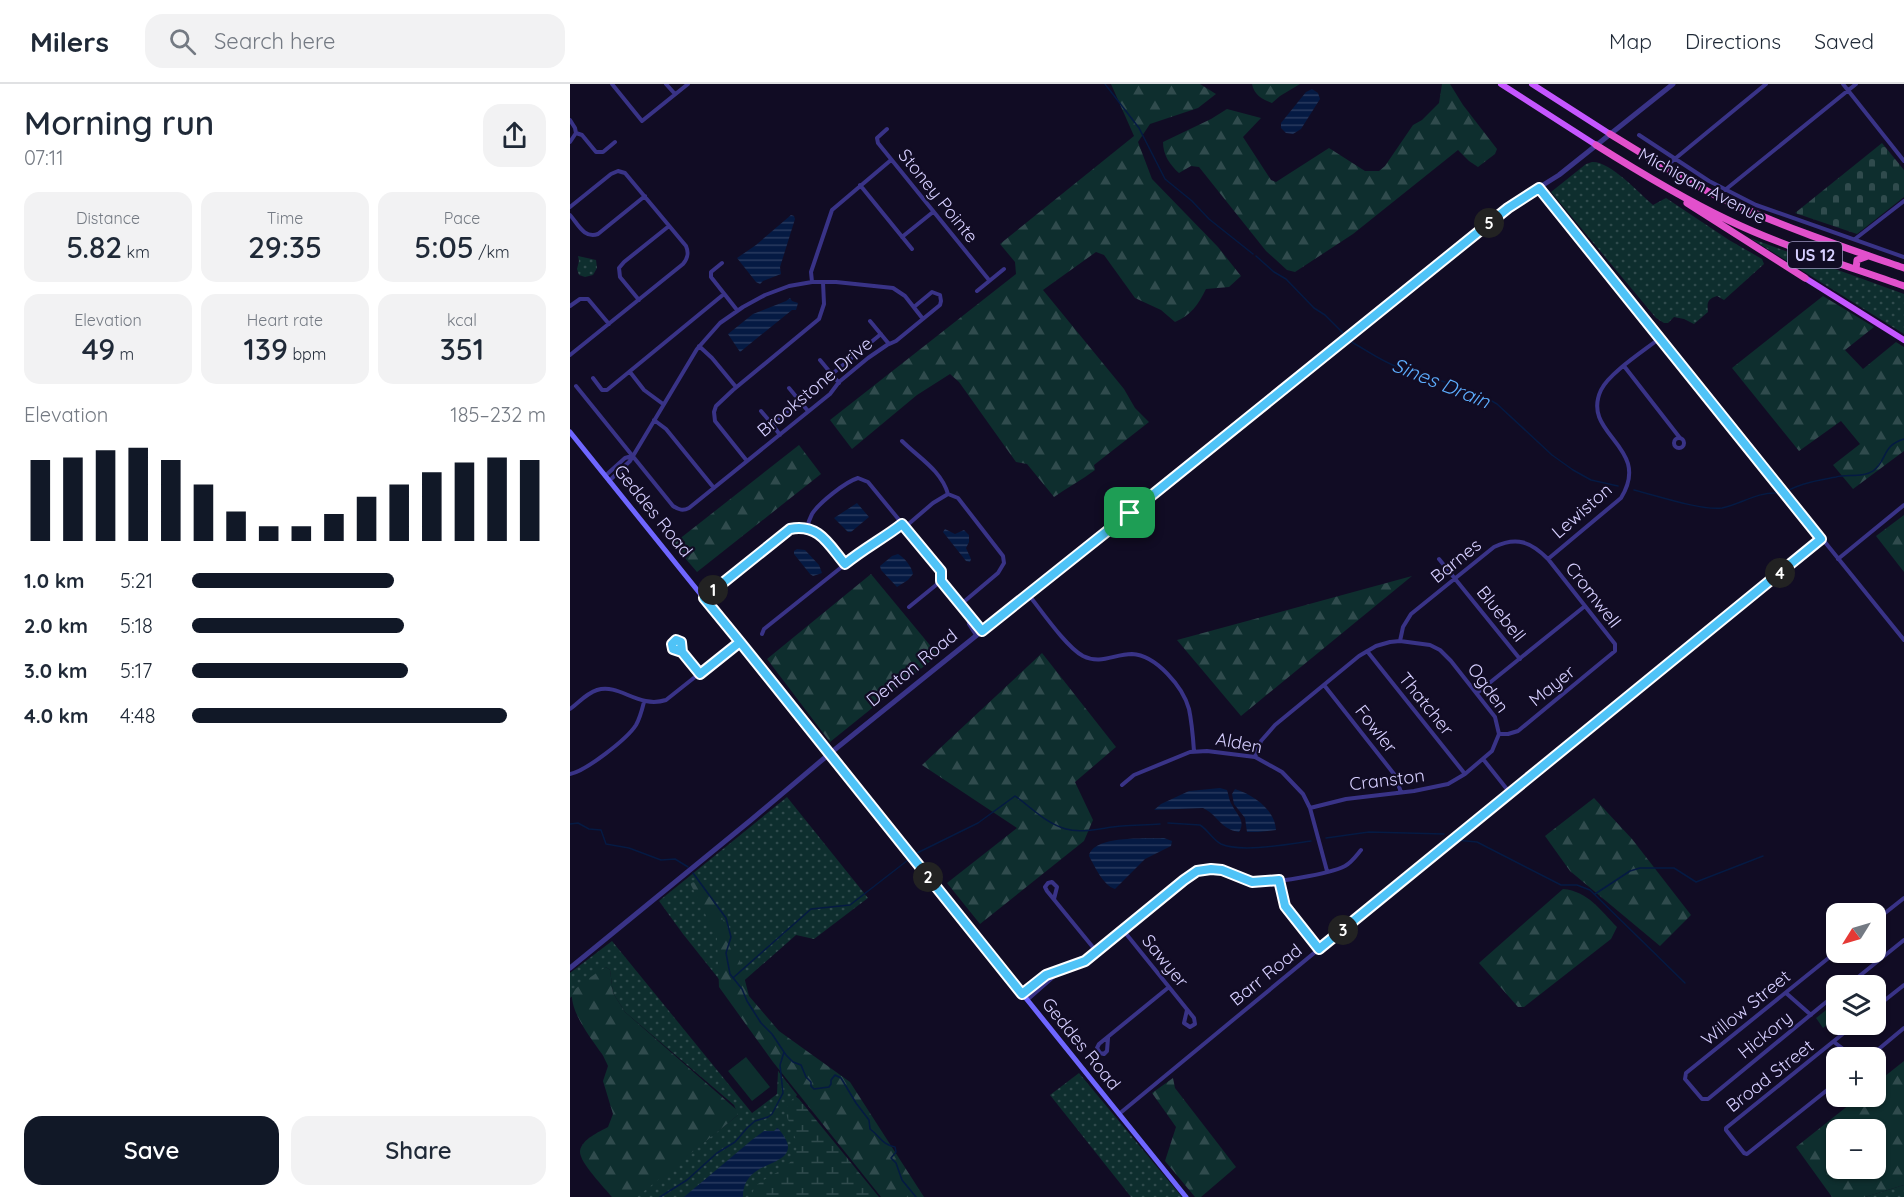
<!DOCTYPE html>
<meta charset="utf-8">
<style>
body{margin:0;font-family:Quicksand,sans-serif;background:#f2f2f3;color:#1f2937;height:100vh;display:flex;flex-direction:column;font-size:22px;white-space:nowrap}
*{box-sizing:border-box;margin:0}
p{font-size:20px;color:#747a83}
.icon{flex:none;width:33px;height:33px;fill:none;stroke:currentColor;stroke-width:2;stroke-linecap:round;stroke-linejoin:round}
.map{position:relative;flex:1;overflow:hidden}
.details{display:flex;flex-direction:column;background:#fff;width:570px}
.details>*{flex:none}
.needle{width:39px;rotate:233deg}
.buttons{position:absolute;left:1256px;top:819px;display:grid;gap:12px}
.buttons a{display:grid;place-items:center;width:60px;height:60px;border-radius:12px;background:#fff;box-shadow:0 2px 4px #0004;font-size:30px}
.pin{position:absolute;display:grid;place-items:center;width:51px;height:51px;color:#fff;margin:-26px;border-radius:12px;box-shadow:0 3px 9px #0006}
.km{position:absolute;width:30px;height:30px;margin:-15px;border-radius:50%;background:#222;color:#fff;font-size:16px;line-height:30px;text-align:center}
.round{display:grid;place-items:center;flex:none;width:63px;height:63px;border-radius:18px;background:#f2f2f3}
.summary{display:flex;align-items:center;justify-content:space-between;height:102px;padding:0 24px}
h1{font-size:33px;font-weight:600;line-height:45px}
.metrics{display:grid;grid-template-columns:repeat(3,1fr);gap:9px;height:102px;padding:6px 24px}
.metrics div{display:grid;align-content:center;border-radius:15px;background:#f2f2f3;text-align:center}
.metrics b{font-size:30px;font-weight:600}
.metrics small{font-size:16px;font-weight:400}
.metrics p{font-size:16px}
.chart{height:168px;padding:12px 24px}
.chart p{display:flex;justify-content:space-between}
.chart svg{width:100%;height:108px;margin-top:6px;stroke:#111827;stroke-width:6}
.cta{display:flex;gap:12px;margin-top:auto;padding:12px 24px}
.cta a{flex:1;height:69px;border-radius:18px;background:#111827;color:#fff;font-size:24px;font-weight:600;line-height:69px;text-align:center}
.cta a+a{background:#f2f2f3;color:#1f2937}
ul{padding:0 24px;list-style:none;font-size:20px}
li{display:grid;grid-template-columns:96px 72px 1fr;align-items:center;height:45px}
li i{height:15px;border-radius:8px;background:#111827}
header{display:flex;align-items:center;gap:36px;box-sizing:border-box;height:84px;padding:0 30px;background:#fff;border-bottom:2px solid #e0e1e3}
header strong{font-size:28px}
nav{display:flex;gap:33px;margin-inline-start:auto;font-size:21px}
.search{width:420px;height:54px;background:#f2f2f3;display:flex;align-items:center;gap:15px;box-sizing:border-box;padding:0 21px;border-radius:18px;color:#747a83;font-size:22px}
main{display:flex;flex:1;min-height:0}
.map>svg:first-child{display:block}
.grass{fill:url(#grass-dots)}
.forest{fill:url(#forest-firs);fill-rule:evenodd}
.wetland{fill:url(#wetland-marsh)}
.cemetery{fill:url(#cemetery-stones)}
.park{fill:#0e2e2e}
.water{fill:url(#water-rules)}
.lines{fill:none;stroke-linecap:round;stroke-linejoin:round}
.stream{stroke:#051a43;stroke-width:1.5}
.minor{stroke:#393387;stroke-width:4}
.tertiary{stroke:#393387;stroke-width:5}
.secondary{stroke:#6f66ff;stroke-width:5}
.primary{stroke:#c556ff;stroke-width:6}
.trunk{stroke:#e250cc;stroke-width:7}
.route-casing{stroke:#fff;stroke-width:12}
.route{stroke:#4fc3f7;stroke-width:8}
.labels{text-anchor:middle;stroke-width:4.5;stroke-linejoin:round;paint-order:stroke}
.shield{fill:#110c24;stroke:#9b94bd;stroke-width:1.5}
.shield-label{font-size:16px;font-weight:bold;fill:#d6cfff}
.street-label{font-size:18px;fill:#d6cfff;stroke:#110c24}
.water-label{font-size:20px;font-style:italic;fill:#5daeff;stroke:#110c24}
</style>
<header>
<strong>Milers</strong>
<div class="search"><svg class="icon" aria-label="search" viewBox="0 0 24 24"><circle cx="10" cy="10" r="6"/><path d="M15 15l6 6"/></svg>Search here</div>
<nav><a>Map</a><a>Directions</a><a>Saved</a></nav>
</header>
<main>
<section class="details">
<div class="summary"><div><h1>Morning run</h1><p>07:11</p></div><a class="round"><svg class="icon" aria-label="share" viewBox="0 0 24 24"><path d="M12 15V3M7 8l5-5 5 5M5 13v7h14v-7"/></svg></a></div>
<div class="metrics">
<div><p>Distance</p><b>5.82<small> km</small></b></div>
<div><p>Time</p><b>29:35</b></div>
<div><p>Pace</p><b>5:05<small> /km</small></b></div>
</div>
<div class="metrics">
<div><p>Elevation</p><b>49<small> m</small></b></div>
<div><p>Heart rate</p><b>139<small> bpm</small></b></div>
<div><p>kcal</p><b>351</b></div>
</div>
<div class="chart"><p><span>Elevation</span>185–232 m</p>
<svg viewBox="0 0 160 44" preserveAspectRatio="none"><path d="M5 44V11M15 44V10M25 44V7M35 44V6M45 44V11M55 44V21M65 44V32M75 44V38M85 44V38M95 44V33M105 44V26M115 44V21M125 44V16M135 44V12M145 44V10M155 44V11"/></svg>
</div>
<ul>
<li><b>1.0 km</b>5:21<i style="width:57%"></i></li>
<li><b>2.0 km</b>5:18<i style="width:60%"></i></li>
<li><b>3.0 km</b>5:17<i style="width:61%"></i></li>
<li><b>4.0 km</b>4:48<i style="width:89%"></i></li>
</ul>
<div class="cta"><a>Save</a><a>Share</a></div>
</section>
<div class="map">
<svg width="1334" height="1113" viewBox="0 0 1334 1113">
<defs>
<pattern id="grass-dots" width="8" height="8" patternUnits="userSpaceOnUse" patternTransform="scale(1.5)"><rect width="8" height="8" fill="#0e2e2e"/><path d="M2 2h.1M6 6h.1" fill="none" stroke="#304b4d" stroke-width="1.8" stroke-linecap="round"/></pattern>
<pattern id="forest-firs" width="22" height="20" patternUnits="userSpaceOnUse" patternTransform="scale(1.5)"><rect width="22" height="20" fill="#0e2e2e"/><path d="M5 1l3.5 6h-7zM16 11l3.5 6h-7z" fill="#304b4d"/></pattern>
<pattern id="wetland-marsh" width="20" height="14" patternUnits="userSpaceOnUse" patternTransform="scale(1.5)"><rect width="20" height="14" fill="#0e2e2e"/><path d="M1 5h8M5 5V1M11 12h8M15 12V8" fill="none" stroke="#304b4d"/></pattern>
<pattern id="cemetery-stones" width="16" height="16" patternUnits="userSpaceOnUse" patternTransform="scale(1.5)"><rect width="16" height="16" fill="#0e2e2e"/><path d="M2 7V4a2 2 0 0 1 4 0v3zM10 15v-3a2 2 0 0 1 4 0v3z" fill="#304b4d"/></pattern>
<pattern id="water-rules" width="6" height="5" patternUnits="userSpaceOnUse" patternTransform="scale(1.5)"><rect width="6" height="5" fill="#051a43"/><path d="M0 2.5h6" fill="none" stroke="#293a5f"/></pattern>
</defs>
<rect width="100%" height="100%" fill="#110c24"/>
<path class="grass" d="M1022 78C1040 77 1069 109 1083 121L1096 114 1159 156 1192 175 1194 180 1154 216 1147 212C1137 215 1137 219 1138 228L1124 240 1114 235 1104 233 1098 239H1094L1086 234 981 108 1016 80Z
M1180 154 1334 210V250Z
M8 172 26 176 27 184 23 191 15 193 9 191 7 185 9 177Z
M217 713 298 814 244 855 226 851 160 909 113 850 89 817Z
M42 857 182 1029 207 1010 208 987 227 1011 219 1025 231 1073 189 1113H65L168 1031 164 1021 55 928 43 909 40 886 36 883 0 914V889Z
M509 989 612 1113H561L480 1011Z
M1334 1101V1113H1295Z"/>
<path class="forest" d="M541 0H630L646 10 628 24 580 40 568 58 582 95 648 163 671 192 659 203 636 205C628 221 621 231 605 238L591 226 565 214 534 171 526 168 473 206 554 305 565 324 579 338 524 381 525 386C512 396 498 403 484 413L457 380 446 378 389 298 380 290 347 311 282 365 260 336 446 190 445 178 430 160 564 52Z
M682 0H730L710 12 702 19C692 15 684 11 682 0Z
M872 0H880L893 21 927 65 925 70 908 83 899 77 888 66 783 150 725 188 717 186 696 167 629 83 621 82 609 89C600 81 593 71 593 58L641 35 657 25 691 34 673 53 701 96 706 98 759 64 795 87H809L815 82 843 41 852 36 869 19Z
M1253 212 1304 243 1275 266 1293 285 1326 258 1334 263V367L1283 405 1263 381 1290 360 1271 337 1229 367 1162 284Z
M229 361 251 390 127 488 103 460Z
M1334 431V488L1306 452Z
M301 490 368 571 260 658 197 575Z
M842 492 671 632 607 556Z
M472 569 546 663 505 698 523 736 514 757 410 840 377 799 447 744 352 681Z
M1024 714 1062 755 1121 831 1090 862 1000 787 975 752Z
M136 796 169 873 179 912 209 947 280 998 354 1113H311L203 978 149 903 147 854 120 799Z
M993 805C1018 807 1031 827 1047 843L1041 855 954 923H948L909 879Z
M36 883 40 886 43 909 55 928 168 1027V1031L67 1113H42C35 1104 9 1078 10 1067 12 1055 29 1048 38 1043L43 1030 33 997 38 982C36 978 34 973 32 970 22 956 0 928 2 909 10 899 25 890 36 883Z
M1334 977V1101L1295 1113H1262L1226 1063 1289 1013 1305 1012V1000ZM1266 1046H1305V1084H1266Z
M603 994 605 1004 666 1083 631 1113H625L595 1077 606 1043 582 1009Z"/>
<path class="wetland" d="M225 1012 229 1015 309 1113H183V1107L186 1102C192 1096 199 1093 206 1089 238 1070 226 1056 215 1028L218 1021Z"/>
<path class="cemetery" d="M1312 59 1334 86V113L1287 150 1225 129Z"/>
<path class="park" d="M1266 918V934L1253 944 1246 934Z
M176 973 200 1003 182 1017 158 987Z"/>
<path class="water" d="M742 5 748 9 750 15 731 45 723 50 716 49 711 44V39L736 8Z
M221 131 224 132 225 135 210 183 211 190 193 197 190 200 186 198 167 174 186 161Z
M220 214 222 217 228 219 226 226H222L170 268 158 250 183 230 216 217Z
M287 419 299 433 281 448H278L264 434Z
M375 445 385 450 394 446 399 451V458L396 464 401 475 400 478 396 477 373 448Z
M227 465 235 466 249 481 252 489 243 492 240 490 224 470V467Z
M328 470C334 473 342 483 343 490L338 496 327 503 311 486 310 482 322 472Z
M650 704 657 706C659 712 659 716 662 721 667 731 676 737 669 748 650 745 648 731 633 724L584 726 591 720 619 707Z
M665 705C684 711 705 726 706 746L688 748H677L675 734 664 720 662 710Z
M594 754 602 757 601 762 575 775 545 805C533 801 525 783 519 772 523 751 576 755 594 754Z
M207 1044 209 1045C212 1050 217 1055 218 1062 219 1084 173 1076 173 1113H114L183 1055 194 1047H204Z"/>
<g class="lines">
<path class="stream" d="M535 0 569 44 595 95 622 117 639 135 683 170
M686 172 704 188 716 195 744 224 755 231 774 250
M780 257C796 266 812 278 830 284 861 295 898 302 927 320L982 371 1003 386 1021 396 1048 402
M1064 406C1085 411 1132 427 1152 424 1171 420 1187 408 1207 409
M1217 407C1232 399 1250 396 1266 393 1277 390 1293 394 1303 387 1318 376 1311 362 1334 355
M598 739 630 741C638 746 643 756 651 760 671 769 719 760 741 757
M0 740 8 739 19 745 31 746 36 760 59 764 91 776 105 775 118 783
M756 754 799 748 874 750
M886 756 907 758 991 801H1007L1020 806 1115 899
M345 770 408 739 445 712C461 723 475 739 496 745 512 750 535 743 552 742 565 741 578 741 590 740
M847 788 886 756
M123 789 156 834 161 853 156 869 160 890 172 905 177 917 191 939 202 950 216 971 223 978 231 981 236 993 241 998V1002L244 1005 259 1003 261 1000V996L265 991 271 994 286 1019 299 1036 300 1045C310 1052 312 1061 325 1063L326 1068 321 1074 326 1079 332 1096 346 1113
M1025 810 1060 787 1070 784H1104L1126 798 1193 772
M164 893 241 825 280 821 338 776
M90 1113 117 1096 147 1069 165 1058 177 1044 185 1037 198 1033 202 1030 213 1009 210 981 214 968"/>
<path class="minor" d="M42 0 72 37 118 0
M96 0 105 10
M1273 0 1334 77
M0 36 5 44 6 49 12 51 26 68H33L45 58
M317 45 307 54 308 59 419 196
M1069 51 1139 97 1186 121 1334 173
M0 58 6 49
M1095 83 1196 0
M290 101 342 165
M969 104 1334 556
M1155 106 1286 0
M0 123 41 90 48 87 55 89 116 162C119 169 118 174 113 180L0 271
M0 131C8 140 14 155 28 150L75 112
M332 153 363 128
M1285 155 1334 117
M152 179 141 188V193L167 226
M242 198 241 188 262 126 321 76
M407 207 434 185
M69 216 50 193 49 184 54 178 99 142
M0 222 10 215H18L39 240
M300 237 319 260
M129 262 142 274 166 303
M250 276 269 299
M1054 282 1110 354
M60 288 74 306 93 320
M262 290 311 250
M23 294 32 306H37L154 210
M6 302 103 422C109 426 113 427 119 424L260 310 269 298 298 274 317 261 326 257 370 221 371 217 370 211 362 208 344 223
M219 304 238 327
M191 327 202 340
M84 336 96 345 144 404
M210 351 202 340 230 317
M1104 359a5 5 0 1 1 10 0a5 5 0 1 1-10 0Z
M332 357C349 374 371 386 378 410L388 414 433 472 434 479 428 489 390 521
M177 377 145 337 144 328 146 322 163 306 249 235 254 220 253 198
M35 392 55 374 62 372
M39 397 60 377 127 265 150 239 173 223 195 211 219 202 242 198H266L323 204 335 212 353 235
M335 443 363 419 378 410
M237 444C238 439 240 434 242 430 249 419 275 398 288 394L298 398 371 487V497L339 523
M869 475 950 575
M978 475 1051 414C1083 362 1010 351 1031 306 1039 289 1075 266 1090 254
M1268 475 1334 421
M371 497 398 530
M130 508 141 500 154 497
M458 510C471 526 496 563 513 572 531 581 544 570 562 570 586 571 613 603 619 625 622 639 623 653 624 667
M134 514 214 449C244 432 259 460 275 480
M192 550 194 545 293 466 316 452 332 440
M406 551 399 540 398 530 412 547
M830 557 833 543 841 530 924 463C947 452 961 458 978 475L1045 560V567L948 647 938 650H929
M797 567 895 690
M112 568 103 565 102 560 104 557 111 558 112 568 130 590
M754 601 824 690 831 708
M907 609 1015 522
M0 625C8 619 17 609 27 606 50 599 68 625 96 616L169 558
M685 673 691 657 705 641 789 572 806 562 820 558 830 557 860 561 870 566 881 577 925 633 929 650 922 667 895 690 878 700 844 707 776 715 740 724
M913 675 940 709
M0 690C16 687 57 655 66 641 70 634 72 626 74 618
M552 701 564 691 620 668 637 667 685 673 712 688 733 710 740 724 757 787
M709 796 715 822 749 865
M484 815 487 803 482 798 478 799 475 803 477 807 526 867
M1305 837 1334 814
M553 846 624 934 625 940 620 943 614 939 617 926
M1266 868 1116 989 1115 995 1132 1015H1138L1266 910
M1277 902 1334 856
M1216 909 1241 931
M452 910 476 891 515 877 614 796C649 770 653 796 683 798 700 800 760 790 775 782 782 778 786 772 791 766
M457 916 490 887
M1305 924 1334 901
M538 954 537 967 534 970 530 969 527 964 529 960 599 903
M1264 958 1285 974
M1298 974 1334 944
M1266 999 1177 1070 1174 1069 1156 1046V1044L1285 940
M549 1030 886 752 1251 455"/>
<path class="tertiary" d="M0 884 181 736 258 671 941 121 989 91 1103 0"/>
<path class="secondary" d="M0 348 616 1113"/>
<path class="primary" d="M931 0 1026 61
M962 0 1040 50
M1235 194 1334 256"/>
<path class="trunk" d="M1040 50C1078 73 1115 97 1155 116 1213 143 1273 163 1334 184
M1026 61C1069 88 1112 114 1158 136 1214 163 1275 181 1334 202
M1117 119 1235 194
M1286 185 1287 176 1298 172"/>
</g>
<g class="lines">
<g class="route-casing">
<path id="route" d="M560 429 412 547 371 497V487L332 440C314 454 293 465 275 480 259 461 249 439 220 445L134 514 170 558 130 590 112 568 103 565 102 560 106 556 111 558 112 568 130 590 170 558 452 910 476 891 515 877 614 796 627 787 641 785 652 786 682 798 709 796 715 822 749 865 1251 455 969 104 938 124 560 429"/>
</g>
<use href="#route" class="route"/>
</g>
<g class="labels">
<rect class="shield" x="1218" y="158" width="54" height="26" rx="4.5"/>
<g class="shield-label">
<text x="1245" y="177">US 12</text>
</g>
<g class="street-label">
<text transform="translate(1132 102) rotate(28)" y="6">Michigan Avenue</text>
<text transform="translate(368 112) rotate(51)" y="6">Stoney Pointe</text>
<text transform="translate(245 303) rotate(-40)" y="6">Brookstone Drive</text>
<text transform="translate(83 427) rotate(51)" y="6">Geddes Road</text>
<text transform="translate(1012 427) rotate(-41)" y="6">Lewiston</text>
<text transform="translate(886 477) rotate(-39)" y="6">Barnes</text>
<text transform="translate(1023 511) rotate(52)" y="6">Cromwell</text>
<text transform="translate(931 530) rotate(51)" y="6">Bluebell</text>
<text transform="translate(342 584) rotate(-39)" y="6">Denton Road</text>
<text transform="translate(982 602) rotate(-39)" y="6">Mayer</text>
<text transform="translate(918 604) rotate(54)" y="6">Ogden</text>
<text transform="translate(856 620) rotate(51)" y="6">Thatcher</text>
<text transform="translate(806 645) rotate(52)" y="6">Fowler</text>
<text transform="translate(669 659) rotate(11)" y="6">Alden</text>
<text transform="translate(817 696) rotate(-7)" y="6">Cranston</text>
<text transform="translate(595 877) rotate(51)" y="6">Sawyer</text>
<text transform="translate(696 891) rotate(-39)" y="6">Barr Road</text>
<text transform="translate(1176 924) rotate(-39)" y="6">Willow Street</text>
<text transform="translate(1195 951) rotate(-39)" y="6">Hickory</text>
<text transform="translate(511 960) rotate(51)" y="6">Geddes Road</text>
<text transform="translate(1200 992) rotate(-38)" y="6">Broad Street</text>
</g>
<g class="water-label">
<text transform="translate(871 299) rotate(22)" y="7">Sines Drain</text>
</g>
</g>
</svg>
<div class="buttons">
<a><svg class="needle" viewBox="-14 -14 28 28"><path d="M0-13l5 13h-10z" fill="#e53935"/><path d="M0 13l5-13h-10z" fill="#747a83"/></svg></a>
<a><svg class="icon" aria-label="layers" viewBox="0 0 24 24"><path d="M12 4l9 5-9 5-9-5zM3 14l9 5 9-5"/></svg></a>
<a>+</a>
<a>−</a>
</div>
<div class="pin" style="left:560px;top:429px;background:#1e9e55"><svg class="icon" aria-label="arrive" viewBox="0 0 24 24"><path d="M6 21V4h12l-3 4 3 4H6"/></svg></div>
<b class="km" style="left:143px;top:506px">1</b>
<b class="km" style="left:358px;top:793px">2</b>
<b class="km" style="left:773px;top:846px">3</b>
<b class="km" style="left:1210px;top:489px">4</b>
<b class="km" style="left:919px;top:139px">5</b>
</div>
</main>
